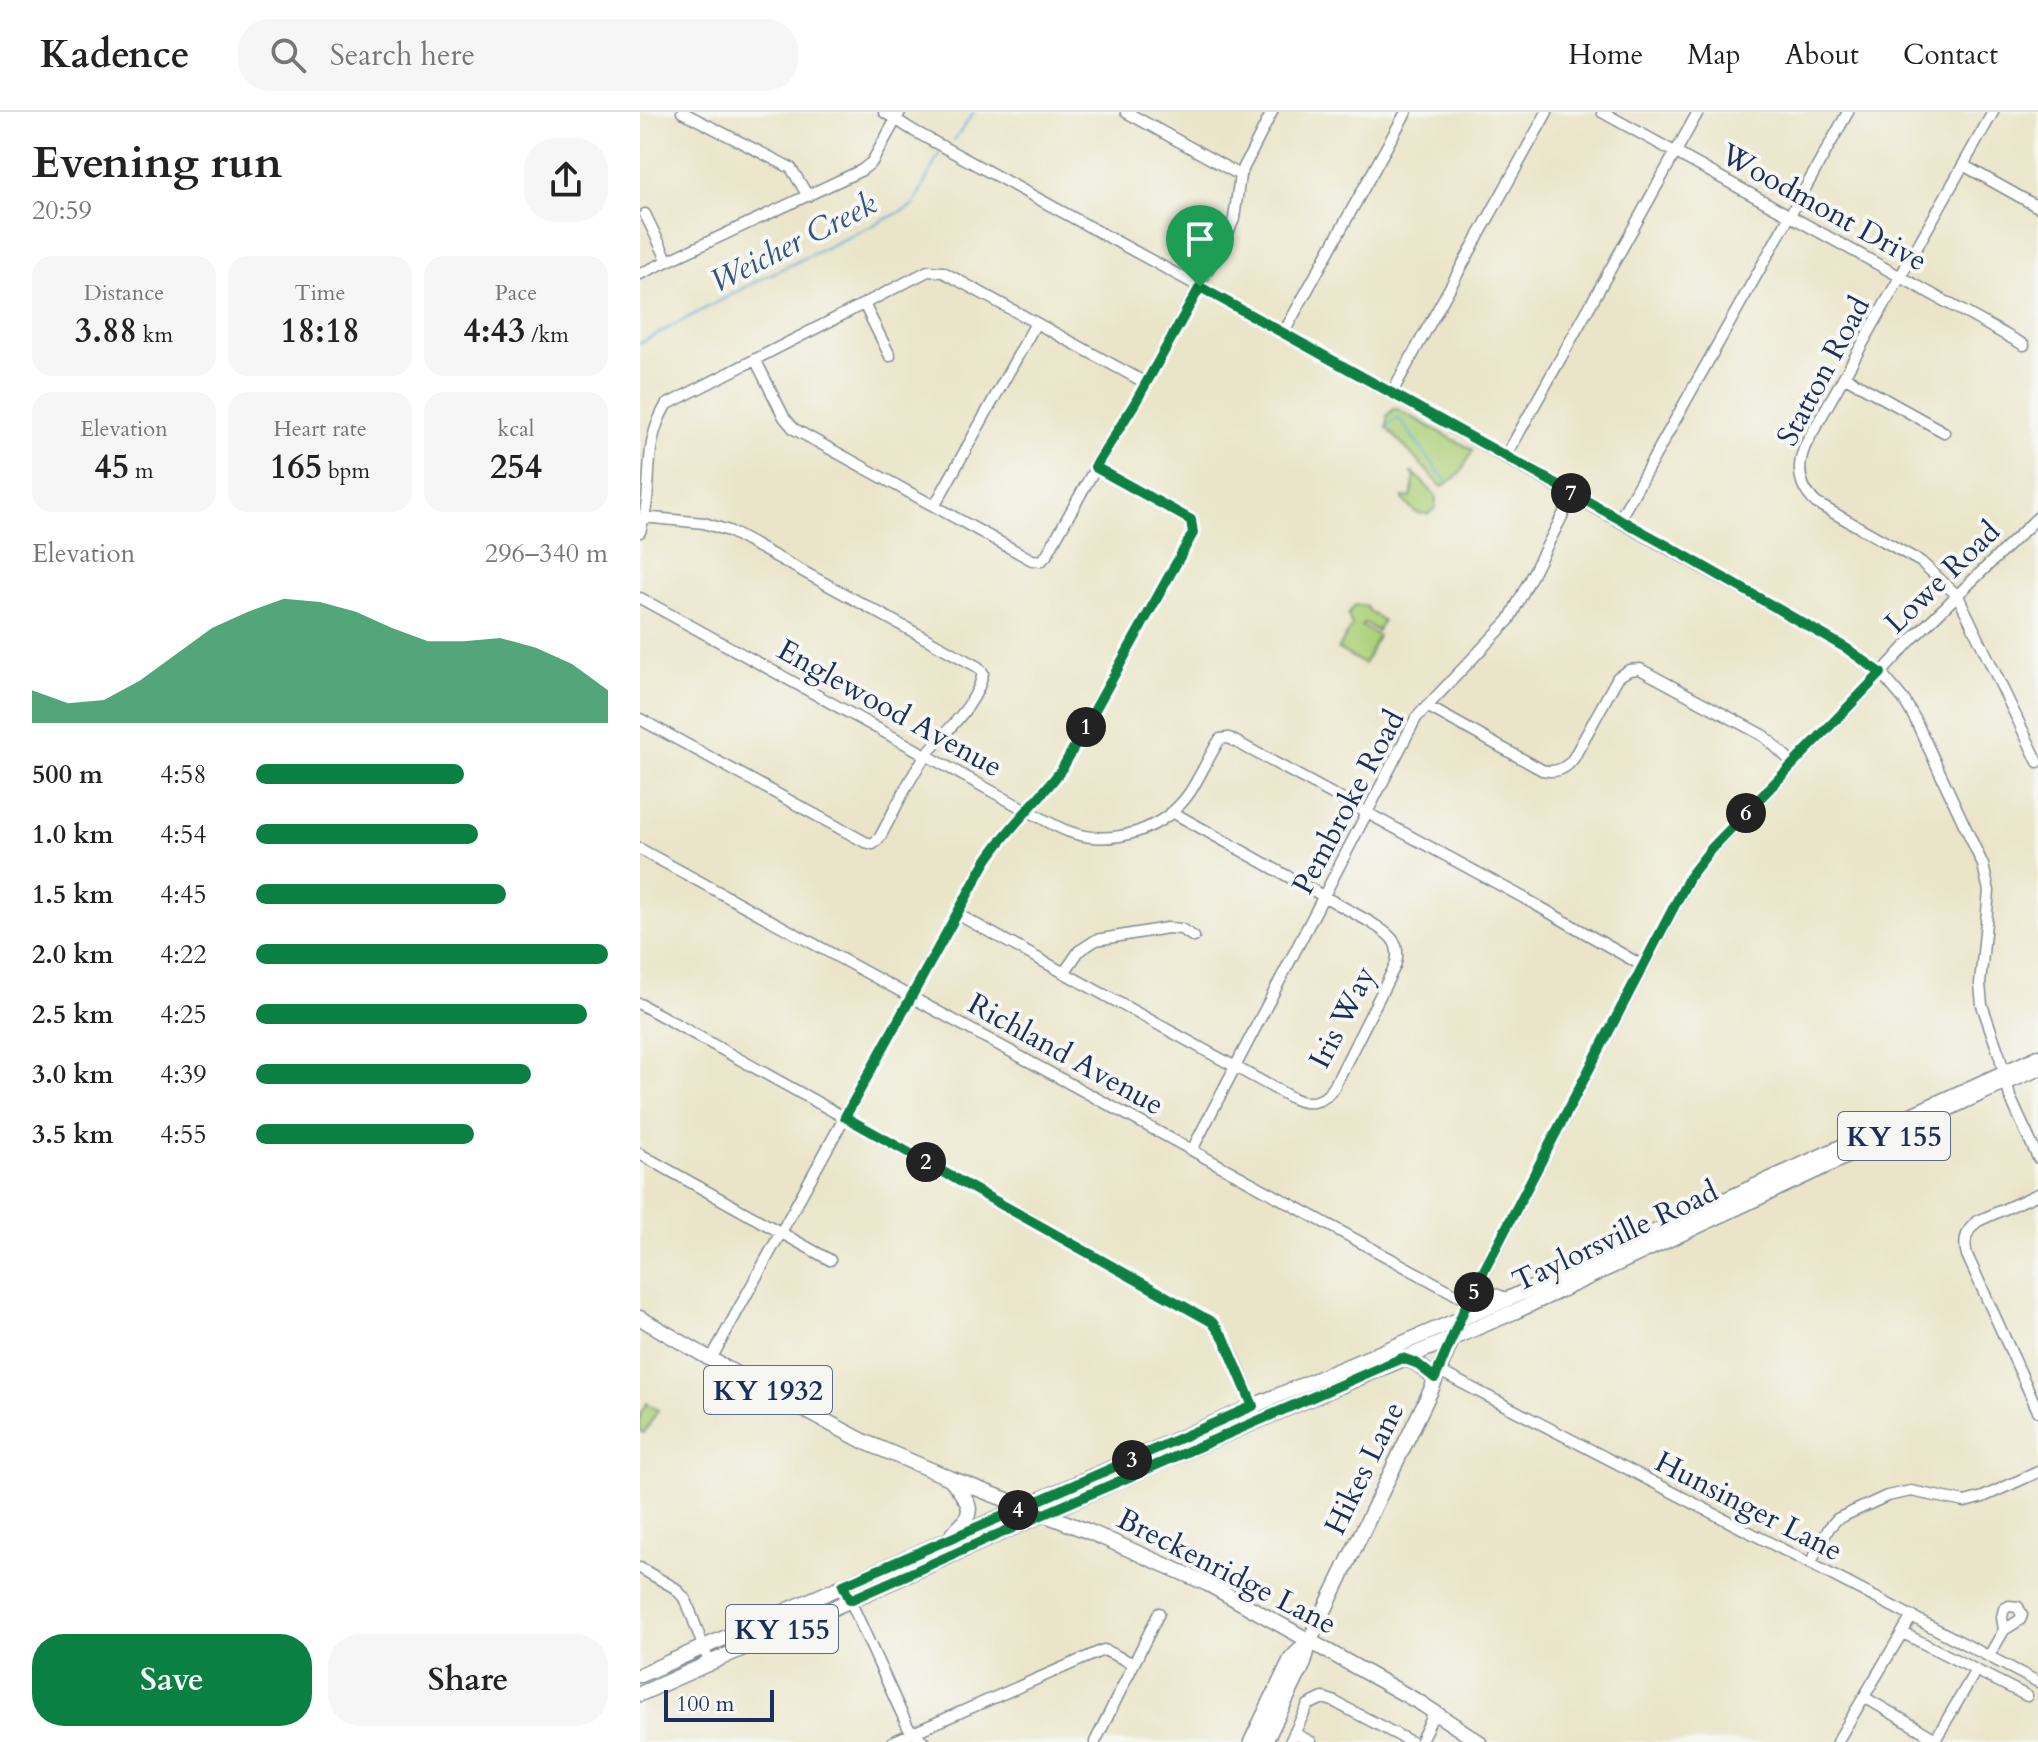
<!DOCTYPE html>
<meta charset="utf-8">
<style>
body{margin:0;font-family:Cardo,serif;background:#f6f6f6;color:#222;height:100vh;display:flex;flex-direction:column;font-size:30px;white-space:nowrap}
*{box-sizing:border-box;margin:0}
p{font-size:26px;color:#767676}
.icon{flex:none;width:44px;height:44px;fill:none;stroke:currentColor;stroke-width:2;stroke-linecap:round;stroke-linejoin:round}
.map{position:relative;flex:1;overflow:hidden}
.drawer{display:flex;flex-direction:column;background:#fff;width:640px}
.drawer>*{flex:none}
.scale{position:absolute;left:24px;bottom:20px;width:110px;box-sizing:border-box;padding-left:8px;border:4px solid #1b2f5e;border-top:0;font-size:22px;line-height:28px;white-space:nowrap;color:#1b2f5e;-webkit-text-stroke:6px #f6f6f2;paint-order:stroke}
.pin{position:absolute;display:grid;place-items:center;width:68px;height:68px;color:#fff;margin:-82px -34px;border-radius:50% 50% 50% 0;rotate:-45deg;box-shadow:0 0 8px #0007}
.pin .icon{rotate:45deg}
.km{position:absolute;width:40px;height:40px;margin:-20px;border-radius:50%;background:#222;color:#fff;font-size:22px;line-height:40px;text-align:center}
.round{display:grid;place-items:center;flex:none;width:84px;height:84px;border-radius:32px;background:#f6f6f6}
.head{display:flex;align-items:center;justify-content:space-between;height:136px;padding:0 32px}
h1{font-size:44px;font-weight:700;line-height:60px}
.figures{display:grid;grid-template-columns:repeat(3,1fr);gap:12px;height:136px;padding:8px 32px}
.figures div{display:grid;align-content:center;border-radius:20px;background:#f6f6f6;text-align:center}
.figures b{font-size:34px;font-weight:700}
.figures small{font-size:22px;font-weight:400}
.figures p{font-size:22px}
.chart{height:224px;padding:16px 32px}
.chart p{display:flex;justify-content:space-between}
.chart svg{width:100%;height:144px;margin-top:8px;fill:#0b8043;opacity:.7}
.cta{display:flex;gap:16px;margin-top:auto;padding:16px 32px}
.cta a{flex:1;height:92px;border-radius:32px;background:#0b8043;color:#fff;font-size:32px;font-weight:700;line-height:92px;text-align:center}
.cta a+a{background:#f6f6f6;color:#222}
ul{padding:0 32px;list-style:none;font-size:26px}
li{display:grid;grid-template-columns:128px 96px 1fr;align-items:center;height:60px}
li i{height:20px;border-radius:10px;background:#0b8043}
header{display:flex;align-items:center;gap:48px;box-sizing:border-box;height:112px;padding:0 40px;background:#fff;border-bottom:2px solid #e0e0e0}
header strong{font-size:38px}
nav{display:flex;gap:44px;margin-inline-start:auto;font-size:28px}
.search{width:560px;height:72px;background:#f6f6f6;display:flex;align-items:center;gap:20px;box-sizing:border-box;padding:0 28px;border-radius:32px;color:#767676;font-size:30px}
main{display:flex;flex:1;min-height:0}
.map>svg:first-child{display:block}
.green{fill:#aed27b;stroke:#64806c;stroke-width:2}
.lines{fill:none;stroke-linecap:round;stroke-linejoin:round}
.stream{stroke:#61adda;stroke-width:2}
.minor-casing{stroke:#828a93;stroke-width:13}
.major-casing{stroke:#828a93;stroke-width:17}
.minor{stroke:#fff;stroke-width:10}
.major{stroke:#fff;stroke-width:14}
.route-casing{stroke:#fff;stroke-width:16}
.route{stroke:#0b8043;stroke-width:10}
.labels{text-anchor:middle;stroke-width:8;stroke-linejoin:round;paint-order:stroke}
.shield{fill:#f6f6f2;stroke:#5d6b8a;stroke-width:2}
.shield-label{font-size:28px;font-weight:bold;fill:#1b2f5e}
.street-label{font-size:30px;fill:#1b2f5e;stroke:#f6f6f2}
.water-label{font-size:32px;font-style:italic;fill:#305583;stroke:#f6f6f2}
</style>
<header>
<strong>Kadence</strong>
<div class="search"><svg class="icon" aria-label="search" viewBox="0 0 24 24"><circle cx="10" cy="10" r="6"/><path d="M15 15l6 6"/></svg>Search here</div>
<nav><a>Home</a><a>Map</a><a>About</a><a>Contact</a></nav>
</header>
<main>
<section class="drawer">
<div class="head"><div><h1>Evening run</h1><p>20:59</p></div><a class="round"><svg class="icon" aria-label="share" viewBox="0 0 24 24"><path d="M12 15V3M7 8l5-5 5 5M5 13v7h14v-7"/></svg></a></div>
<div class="figures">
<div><p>Distance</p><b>3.88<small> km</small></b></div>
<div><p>Time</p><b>18:18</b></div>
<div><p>Pace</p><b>4:43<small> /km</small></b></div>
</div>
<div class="figures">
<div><p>Elevation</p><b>45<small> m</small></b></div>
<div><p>Heart rate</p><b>165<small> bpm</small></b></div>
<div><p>kcal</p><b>254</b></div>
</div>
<div class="chart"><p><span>Elevation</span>296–340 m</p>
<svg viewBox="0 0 160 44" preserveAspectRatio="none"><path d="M0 44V34L10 38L20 37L30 31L40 23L50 15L60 10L70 6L80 7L90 10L100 15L110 19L120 19L130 18L140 21L150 26L160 34V44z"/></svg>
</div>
<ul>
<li><b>500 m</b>4:58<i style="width:59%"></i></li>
<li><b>1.0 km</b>4:54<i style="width:63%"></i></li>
<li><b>1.5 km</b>4:45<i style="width:71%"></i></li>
<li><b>2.0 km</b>4:22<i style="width:100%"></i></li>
<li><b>2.5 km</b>4:25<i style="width:94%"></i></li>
<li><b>3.0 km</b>4:39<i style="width:78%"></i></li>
<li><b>3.5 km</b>4:55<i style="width:62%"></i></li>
</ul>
<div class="cta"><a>Save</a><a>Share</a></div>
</section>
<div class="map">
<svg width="1398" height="1630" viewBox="0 0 1398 1630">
<rect width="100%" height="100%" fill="#f6f6f2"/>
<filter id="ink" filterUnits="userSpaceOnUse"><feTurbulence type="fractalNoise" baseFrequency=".0125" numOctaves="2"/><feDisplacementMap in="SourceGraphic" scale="16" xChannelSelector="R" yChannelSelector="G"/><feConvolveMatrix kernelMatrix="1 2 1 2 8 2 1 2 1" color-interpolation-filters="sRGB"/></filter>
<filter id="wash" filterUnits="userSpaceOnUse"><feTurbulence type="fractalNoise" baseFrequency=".006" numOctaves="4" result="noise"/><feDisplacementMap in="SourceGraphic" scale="32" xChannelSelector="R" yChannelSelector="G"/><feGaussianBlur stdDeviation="1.8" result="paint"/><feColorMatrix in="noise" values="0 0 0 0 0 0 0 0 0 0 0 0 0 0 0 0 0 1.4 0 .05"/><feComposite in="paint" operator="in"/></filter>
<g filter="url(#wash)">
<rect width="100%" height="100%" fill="#eae5c8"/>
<path class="green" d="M757 297 833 338 820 362 802 375 747 316V304L753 297Z
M773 360 796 384 795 396 788 402 776 401 763 388V385L771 386 775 364 771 361Z
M715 493 726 494 730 500 743 509 737 519 725 511 722 514 738 524 724 552 698 537 712 514 708 503Z
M7 1291 18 1298 4 1321 0 1319V1302Z"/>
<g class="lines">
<path class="stream" d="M314 28 334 0
M0 231 125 165 273 94 299 42
M758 305 807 371
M748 313 757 307"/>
</g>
</g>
<g filter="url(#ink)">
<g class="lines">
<g class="minor-casing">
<path id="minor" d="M42 0 151 56 168 84
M244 0 274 19 560 175 1206 536 1241 561 1264 588 1275 607 1343 753 1349 779 1340 872 1342 893 1360 945 1370 985 1398 1046
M486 0 600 63
M962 0 1384 233
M1353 0 1166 332C1156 354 1158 374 1176 391L1281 450 1318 484 1398 650
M1323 53 1398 95
M5 102 28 149
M0 162 222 58 232 50 260 0
M224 192 250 244
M643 222 766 0
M115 247 144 305 154 317 392 448 401 449 406 444 462 344 495 291 588 121 594 107 600 63 632 0
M1205 265 1304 320
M751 282 907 0
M865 346 1058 0
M295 393 396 211
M979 408 1208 0
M0 420C16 372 0 338 26 293L288 159 303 160 506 271
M0 486 386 698C401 705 415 715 430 720 473 735 524 718 550 680 561 663 569 644 580 627L589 626 884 786 1003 854
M787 594 902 658C915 661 925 658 933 647L978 565 989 558 1000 557 1124 624 1154 652
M0 607 225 730 233 732 240 725C255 698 268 668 286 643 305 619 337 594 343 561L338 555 89 419 64 411 3 405
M0 737 828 1189
M317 802 652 986C669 994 684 991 694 975L755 854C763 830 748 821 730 810L532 700
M424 861 439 839 456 828 527 816 541 817 554 825
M0 892 564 1205C591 1224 601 1264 613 1294
M552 1038 776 606 869 508 933 383
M0 1042 190 1148
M1398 1082 1338 1109C1326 1118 1323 1129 1327 1143L1398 1299
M843 1163 848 1179 868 1187
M821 1205 1057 753 1227 577 1272 527 1398 405
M71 1247 345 751C366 716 397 690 422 657L553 421 551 408 455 355
M799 1259 1398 1570
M1170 1452 1189 1416 1197 1407 1247 1384 1271 1379 1325 1390 1343 1385 1398 1360
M0 1456 35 1476 46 1488 69 1550
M203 1473 260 1598 268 1615 284 1630
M1263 1521 1387 1584
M1349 1544 1364 1518 1380 1508 1382 1503 1378 1495 1369 1494 1364 1497 1362 1505 1364 1518
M1224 1585 1296 1627
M654 1621 671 1630
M252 1630 461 1539 464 1538 494 1552
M455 1630 519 1501
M650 1630 668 1593 683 1586 693 1589 771 1630
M780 1630 791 1608 793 1599
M1197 1630 1272 1504
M1294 1630 1336 1558"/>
</g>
<g class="major-casing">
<path id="major" d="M0 1206 91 1259 225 1330 310 1366 450 1420 568 1472 782 1592 839 1630
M762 1246 776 1251 795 1266
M311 1367C328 1390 340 1399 313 1421
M0 1563 613 1294 868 1187 1398 945
M0 1582 516 1352 874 1200 1344 980 1398 957
M611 1630 651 1547 669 1528
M625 1630 664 1551 670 1528 791 1278 815 1220"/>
</g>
<use href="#minor" class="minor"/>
<use href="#major" class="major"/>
</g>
</g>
<g class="lines" filter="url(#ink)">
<g class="route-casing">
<path id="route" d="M560 175 495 291 455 355 551 408 553 421 422 657C397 691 367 716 345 751L205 1005 572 1210 584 1226 613 1294 386 1394 404 1402 210 1488 203 1473 386 1394 404 1402 762 1246 776 1251 795 1266 826 1193 1050 764 1071 737 1241 561 1206 536 1028 434 560 175"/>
</g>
<use href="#route" class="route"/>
</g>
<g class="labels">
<g class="shield">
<rect x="1198" y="1000" width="112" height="48" rx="6"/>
<rect x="64" y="1254" width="128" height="48" rx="6"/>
<rect x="86" y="1493" width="112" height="48" rx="6"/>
</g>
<g class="shield-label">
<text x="1254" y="1034">KY 155</text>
<text x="128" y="1288">KY 1932</text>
<text x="142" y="1527">KY 155</text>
</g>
<g class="street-label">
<text transform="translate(1184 95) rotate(29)" y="10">Woodmont Drive</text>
<text transform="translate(1183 259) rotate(-62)" y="10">Statton Road</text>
<text transform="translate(1302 465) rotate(-44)" y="10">Lowe Road</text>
<text transform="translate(250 596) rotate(29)" y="10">Englewood Avenue</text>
<text transform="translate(708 690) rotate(-62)" y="10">Pembroke Road</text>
<text transform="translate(702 905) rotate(-63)" y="10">Iris Way</text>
<text transform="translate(426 942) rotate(29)" y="10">Richland Avenue</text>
<text transform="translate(975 1124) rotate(-25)" y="10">Taylorsville Road</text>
<text transform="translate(724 1356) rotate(-64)" y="10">Hikes Lane</text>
<text transform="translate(1109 1394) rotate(27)" y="10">Hunsinger Lane</text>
<text transform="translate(587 1459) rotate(27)" y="10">Breckenridge Lane</text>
</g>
<g class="water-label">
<text transform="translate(153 130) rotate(-27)" y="11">Weicher Creek</text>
</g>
</g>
</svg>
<div class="scale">100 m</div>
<div class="pin" style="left:560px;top:175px;background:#1e9e55"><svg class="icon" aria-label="arrive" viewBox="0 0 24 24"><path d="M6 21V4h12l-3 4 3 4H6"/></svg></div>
<b class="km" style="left:446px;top:615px">1</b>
<b class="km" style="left:286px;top:1050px">2</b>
<b class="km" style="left:492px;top:1348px">3</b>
<b class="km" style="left:378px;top:1398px">4</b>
<b class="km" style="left:834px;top:1180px">5</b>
<b class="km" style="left:1106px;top:701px">6</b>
<b class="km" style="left:931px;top:381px">7</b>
</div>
</main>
